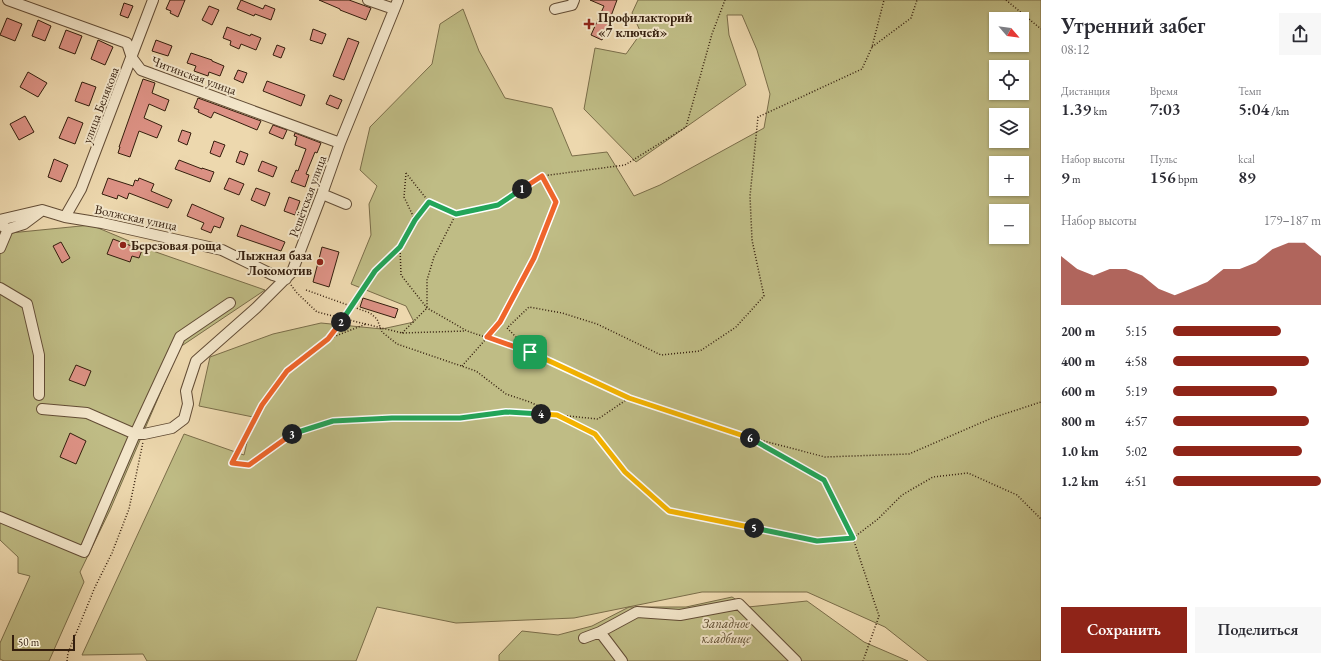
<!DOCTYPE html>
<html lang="ru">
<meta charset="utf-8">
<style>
body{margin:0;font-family:"EB Garamond",serif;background:#f7f7f7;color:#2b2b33;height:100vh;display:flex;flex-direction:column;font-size:15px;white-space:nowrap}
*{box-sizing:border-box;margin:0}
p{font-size:13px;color:#7c7c81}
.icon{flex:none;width:22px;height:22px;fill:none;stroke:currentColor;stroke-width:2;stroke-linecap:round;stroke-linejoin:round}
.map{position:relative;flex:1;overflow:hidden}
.side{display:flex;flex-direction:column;background:#fff;width:300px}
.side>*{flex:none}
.needle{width:26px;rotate:118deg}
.fabs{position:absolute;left:989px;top:12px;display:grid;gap:8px}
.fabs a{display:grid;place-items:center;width:40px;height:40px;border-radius:0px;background:#fff;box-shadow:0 1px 3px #0004;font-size:20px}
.scale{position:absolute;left:12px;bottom:10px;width:63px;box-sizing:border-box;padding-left:4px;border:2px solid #341e0d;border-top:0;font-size:11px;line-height:14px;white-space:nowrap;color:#341e0d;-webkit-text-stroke:3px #f3e6ca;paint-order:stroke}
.pin{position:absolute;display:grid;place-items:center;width:34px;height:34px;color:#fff;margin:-17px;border-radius:8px;box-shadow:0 2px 6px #0006}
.km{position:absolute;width:20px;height:20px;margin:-10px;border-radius:50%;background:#222;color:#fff;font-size:11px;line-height:20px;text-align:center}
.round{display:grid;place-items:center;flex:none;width:42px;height:42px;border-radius:0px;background:#f7f7f7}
.headline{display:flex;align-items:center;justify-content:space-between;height:68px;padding:0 20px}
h1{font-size:22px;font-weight:600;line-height:30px}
.figures{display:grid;grid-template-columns:repeat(3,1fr);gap:6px;height:68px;padding:4px 20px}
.figures div{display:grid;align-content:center}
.figures b{font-size:17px;font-weight:600}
.figures small{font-size:11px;font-weight:400}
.figures p{font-size:11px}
.chart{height:112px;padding:8px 20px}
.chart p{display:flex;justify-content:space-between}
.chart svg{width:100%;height:72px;margin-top:4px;fill:#8f2418;opacity:.7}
.button{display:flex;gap:8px;margin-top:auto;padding:8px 20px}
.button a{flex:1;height:46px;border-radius:0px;background:#8f2418;color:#fff;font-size:16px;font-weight:600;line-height:46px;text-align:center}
.button a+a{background:#f7f7f7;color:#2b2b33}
ul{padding:0 20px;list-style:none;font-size:13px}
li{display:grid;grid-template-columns:64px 48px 1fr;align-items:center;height:30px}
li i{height:10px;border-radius:5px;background:#8f2418}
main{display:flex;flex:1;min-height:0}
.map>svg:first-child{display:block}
.green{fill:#bfbc85;stroke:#7a6d49;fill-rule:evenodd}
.building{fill:#dd9285;stroke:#341e0d}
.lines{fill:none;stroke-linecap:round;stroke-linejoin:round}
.minor-casing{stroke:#624c35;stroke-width:12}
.path{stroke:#341e0d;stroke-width:1.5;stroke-dasharray:1 2;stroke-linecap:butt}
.minor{stroke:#f3e6ca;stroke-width:10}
.split-1-casing{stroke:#fff;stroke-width:8}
.split-2-casing{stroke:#fff;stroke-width:8}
.split-3-casing{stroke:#fff;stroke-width:8}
.split-4-casing{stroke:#fff;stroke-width:8}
.split-5-casing{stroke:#fff;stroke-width:8}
.split-6-casing{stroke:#fff;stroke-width:8}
.split-7-casing{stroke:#fff;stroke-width:8}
.split-1{stroke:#f0652b;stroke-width:5}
.split-2{stroke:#22a559;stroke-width:5}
.split-3{stroke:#f0652b;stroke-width:5}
.split-4{stroke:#22a559;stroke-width:5}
.split-5{stroke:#f5b400;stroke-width:5}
.split-6{stroke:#22a559;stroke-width:5}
.split-7{stroke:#f5b400;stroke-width:5}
.poi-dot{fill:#8f2418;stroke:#f3e6ca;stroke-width:1.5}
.labels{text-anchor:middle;stroke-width:4;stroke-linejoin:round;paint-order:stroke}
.poi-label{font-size:13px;font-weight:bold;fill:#341e0d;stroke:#f3e6ca;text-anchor:start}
.street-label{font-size:13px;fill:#341e0d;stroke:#f3e6ca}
.park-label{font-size:13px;font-style:italic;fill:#5e4d31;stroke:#f3e6ca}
</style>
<main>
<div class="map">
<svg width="1041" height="661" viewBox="0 0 1041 661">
<rect width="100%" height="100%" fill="#edd8ae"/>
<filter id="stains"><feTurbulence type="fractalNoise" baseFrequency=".005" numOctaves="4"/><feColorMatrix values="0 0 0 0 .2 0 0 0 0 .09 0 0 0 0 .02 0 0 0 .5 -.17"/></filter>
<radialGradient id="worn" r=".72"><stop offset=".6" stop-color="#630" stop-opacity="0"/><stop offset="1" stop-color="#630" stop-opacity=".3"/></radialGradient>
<path class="green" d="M638 0H1041V661H928L885 627 807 592H702L574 618 456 623 377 607 356 661H147L143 654 82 655 184 434 244 455 253 417 199 406 210 357 273 334 321 323 382 329 414 322 406 306 351 284 371 235 369 204 377 186 360 170 370 127 432 64 440 24 463 9 479 51 505 98 552 108 572 156 607 152 634 196 660 185 764 128 770 94 757 50 742 15H727L729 35 746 85 636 162 584 109 595 48 626 54 641 33 632 13ZM996 19H1022V45H996ZM996 67H1022V93H996ZM996 115H1022V141H996ZM996 163H1022V189H996ZM996 211H1022V237H996Z
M91 225 153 251 265 290 180 347 110 510 80 572 84 582 49 661H4L0 659V643L30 576 18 573V557L0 540V234Z
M732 597 748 607 807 601 864 642 908 661H499V655L522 631 558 635 592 626 629 607H686Z"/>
<path class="building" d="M170 0H185L178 17 170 13 171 11 166 9Z
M241 0 263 9 265 5 275 9 271 20 255 14 254 16 237 9Z
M319 0H349L371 8 366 20 340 10V9Z
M590 0H617L602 40 591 35 604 6Z
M124 3 133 6 128 18 120 15Z
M209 6 219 10 212 25 202 20Z
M7 18 22 24 15 41 0 35Z
M38 20 51 26 45 41 32 36Z
M227 27 250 36 251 34 261 38 256 50 241 44 239 49 230 45 231 41 223 38Z
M313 29 326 34 322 44 310 40Z
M66 30 82 36 75 54 59 48Z
M348 38 359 42 344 80 333 76Z
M98 40 113 47 105 65 91 59Z
M156 40 172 46 168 56 152 51Z
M277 45 285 48 281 58 273 55Z
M191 53 212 60V61L224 66 220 76 209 72 208 76 194 71 196 66 187 63Z
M238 70 247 73 243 83 234 79Z
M28 72 47 83 38 97 20 87Z
M143 79 155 83 152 93 169 100 165 111 149 104 144 118 162 126 157 138 139 131 130 157 118 153 120 147H119Z
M267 81 305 95 301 106 263 91Z
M82 82 96 87 89 106 75 101Z
M330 95 342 100 338 109 326 104Z
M198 98 261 121 257 130 214 112 211 118 198 112 199 110 194 108Z
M25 116 34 132 19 140 10 124Z
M68 117 83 123 75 144 59 138Z
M273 125 287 130 283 139 269 133Z
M182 130 191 133 187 145 178 141Z
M295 133 321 143 317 153 315 152 306 174 309 175 305 187 291 182 296 170 298 171 306 149 295 145 297 137 294 136Z
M214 141 225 145 220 157 210 153Z
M240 151 248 154 244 165 236 162Z
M54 159 68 165 61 182 48 177Z
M179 160 202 169V168L214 172 210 182 175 169Z
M262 161 277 167 273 177 258 171Z
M108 178 133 186 135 180 138 181 139 178 154 184 151 191 172 200 168 208 129 193 127 199 118 195 117 199 102 194Z
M229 178 244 184 239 195 224 189Z
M256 188 270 193 265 206 251 200Z
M289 197 300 201 295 215 284 211Z
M192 204 224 218 220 228 214 226 211 233 201 229 204 223 187 216Z
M241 225 285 242 281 251 237 236Z
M113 239 142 250 139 258 132 256 130 262 107 254Z
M61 242 70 258 62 263 53 246Z
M322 247 339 252 329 287 313 282Z
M363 298 398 309 395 318 360 307Z
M76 365 91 371 85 386 69 380Z
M70 433 86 441 76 464 60 457Z"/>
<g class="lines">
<g class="minor-casing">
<path id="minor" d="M8 0 127 43 132 58 141 70 340 143
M368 0 394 9
M555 9 572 5 574 0
M322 194 346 204
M65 217 81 189 153 0
M0 220 42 210 65 217 102 223 222 250 273 275 286 279
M0 225 8 229 24 224 40 212
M0 248 8 229
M0 288 27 304 39 355V395
M42 409 87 413 135 434H144L172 428 184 419 188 404 186 391 196 361 256 308 292 272 322 194 340 143 398 0
M0 517 84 552 135 434 180 337 230 303
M600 632 622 661
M584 638 600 632 637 612 680 615 739 604 796 661"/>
</g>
<path class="path" d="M1006 0 1041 29
M872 47 911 18 917 0
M406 173 429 202 456 214 498 205 542 176 625 165 686 127 712 34 725 0
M406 173 404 197 415 220
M429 202 415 220 400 247 375 271 328 339 287 371 262 405 232 463 249 465 295 432 333 421 392 418H460L506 412 554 415
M400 247 401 275 427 308 467 331 530 352 629 398 748 437 824 479 853 538 879 616 863 661
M291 285 297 293 317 312 402 333 465 331
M306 290 370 313 377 319 382 332 397 344 476 371 506 394 530 402 595 434 625 472 669 511 817 541 853 538 878 519 902 495 933 477 968 473 1017 495 1041 519
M402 333 427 308V280L434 257 456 214
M328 339 366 324
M529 350 507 328 529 307 562 313 597 324 661 355 700 351 736 327 764 296 752 240 750 196 758 117 862 69 872 47 884 0
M462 366 501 322 535 258 557 202 542 176
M558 415 598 419 629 398
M752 438 825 457 909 454 992 418 1041 402
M67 661 68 653 95 587 112 553 129 509 143 442"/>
<use href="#minor" class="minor"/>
</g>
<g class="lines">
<g class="split-1-casing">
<path id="split-1" d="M522 189 542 176 556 202 534 258 500 322 487 337 530 352"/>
</g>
<g class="split-2-casing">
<path id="split-2" d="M341 322 375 271 400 247 415 220 429 202 456 214 498 205 522 189"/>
</g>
<g class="split-3-casing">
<path id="split-3" d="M292 434 249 465 232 463 262 405 287 371 328 339 341 322"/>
</g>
<g class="split-4-casing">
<path id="split-4" d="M292 434 333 421 392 418H460L506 412 541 414"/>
</g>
<g class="split-5-casing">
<path id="split-5" d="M541 414 557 415 595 434 625 472 669 511 754 528"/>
</g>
<g class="split-6-casing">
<path id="split-6" d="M750 438 824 480 853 538 817 541 754 528"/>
</g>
<g class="split-7-casing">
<path id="split-7" d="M530 352 629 398 750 438"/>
</g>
<use href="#split-1" class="split-1"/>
<use href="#split-2" class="split-2"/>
<use href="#split-3" class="split-3"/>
<use href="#split-4" class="split-4"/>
<use href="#split-5" class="split-5"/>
<use href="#split-6" class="split-6"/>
<use href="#split-7" class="split-7"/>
</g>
<g class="poi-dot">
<path d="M587 18h4v4h4v4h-4v4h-4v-4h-4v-4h4z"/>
<circle cx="123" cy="245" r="4"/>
<circle cx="320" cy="262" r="4"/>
</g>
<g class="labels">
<g class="poi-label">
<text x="598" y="22">Профилакторий<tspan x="598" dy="15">«7 ключей»</tspan></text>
<text x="131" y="250">Березовая роща</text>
<text x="312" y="260" text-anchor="end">Лыжная база<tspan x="312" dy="15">Локомотив</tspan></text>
</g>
<g class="street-label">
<text transform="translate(194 75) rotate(20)" y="5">Читинская улица</text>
<text transform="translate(100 105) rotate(-69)" y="5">улица Белякова</text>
<text transform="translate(307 196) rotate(-70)" y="5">Решётская улица</text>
<text transform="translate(136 217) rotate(12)" y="5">Волжская улица</text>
</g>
<g class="park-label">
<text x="726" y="628">Западное<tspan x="726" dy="15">кладбище</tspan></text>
</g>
</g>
<rect width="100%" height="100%" filter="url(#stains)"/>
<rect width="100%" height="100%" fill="url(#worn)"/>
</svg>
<div class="fabs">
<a><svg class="needle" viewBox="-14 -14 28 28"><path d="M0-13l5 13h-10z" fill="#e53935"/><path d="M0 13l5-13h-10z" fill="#7c7c81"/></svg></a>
<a><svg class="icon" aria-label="locate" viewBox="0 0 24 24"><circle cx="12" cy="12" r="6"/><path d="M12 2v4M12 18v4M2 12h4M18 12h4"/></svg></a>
<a><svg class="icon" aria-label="layers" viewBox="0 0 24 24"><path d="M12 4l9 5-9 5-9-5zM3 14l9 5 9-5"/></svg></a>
<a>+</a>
<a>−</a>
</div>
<div class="scale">50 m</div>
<div class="pin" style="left:530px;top:352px;background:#1e9e55"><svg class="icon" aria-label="arrive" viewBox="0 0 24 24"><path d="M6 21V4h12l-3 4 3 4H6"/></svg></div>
<b class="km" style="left:522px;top:189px">1</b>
<b class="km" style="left:341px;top:322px">2</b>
<b class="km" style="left:292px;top:434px">3</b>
<b class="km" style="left:541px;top:414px">4</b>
<b class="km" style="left:754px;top:528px">5</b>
<b class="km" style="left:750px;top:438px">6</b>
</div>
<section class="side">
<div class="headline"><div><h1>Утренний забег</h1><p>08:12</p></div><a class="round"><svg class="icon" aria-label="share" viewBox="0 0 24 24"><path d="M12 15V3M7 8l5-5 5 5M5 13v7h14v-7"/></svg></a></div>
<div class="figures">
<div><p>Дистанция</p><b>1.39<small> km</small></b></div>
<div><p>Время</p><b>7:03</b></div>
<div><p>Темп</p><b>5:04<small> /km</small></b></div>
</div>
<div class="figures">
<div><p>Набор высоты</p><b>9<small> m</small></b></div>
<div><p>Пульс</p><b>156<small> bpm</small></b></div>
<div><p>kcal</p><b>89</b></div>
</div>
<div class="chart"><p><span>Набор высоты</span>179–187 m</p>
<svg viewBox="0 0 160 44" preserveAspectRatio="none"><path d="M0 44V14L10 22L20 26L30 22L40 22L50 26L60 34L70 38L80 34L90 30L100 22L110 22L120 18L130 10L140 6L150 6L160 14V44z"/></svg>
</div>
<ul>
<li><b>200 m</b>5:15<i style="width:73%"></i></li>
<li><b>400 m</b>4:58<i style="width:92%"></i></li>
<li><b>600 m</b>5:19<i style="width:70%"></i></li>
<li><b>800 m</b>4:57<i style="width:92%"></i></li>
<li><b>1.0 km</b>5:02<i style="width:87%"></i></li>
<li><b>1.2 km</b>4:51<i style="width:100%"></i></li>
</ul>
<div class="button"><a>Сохранить</a><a>Поделиться</a></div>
</section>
</main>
